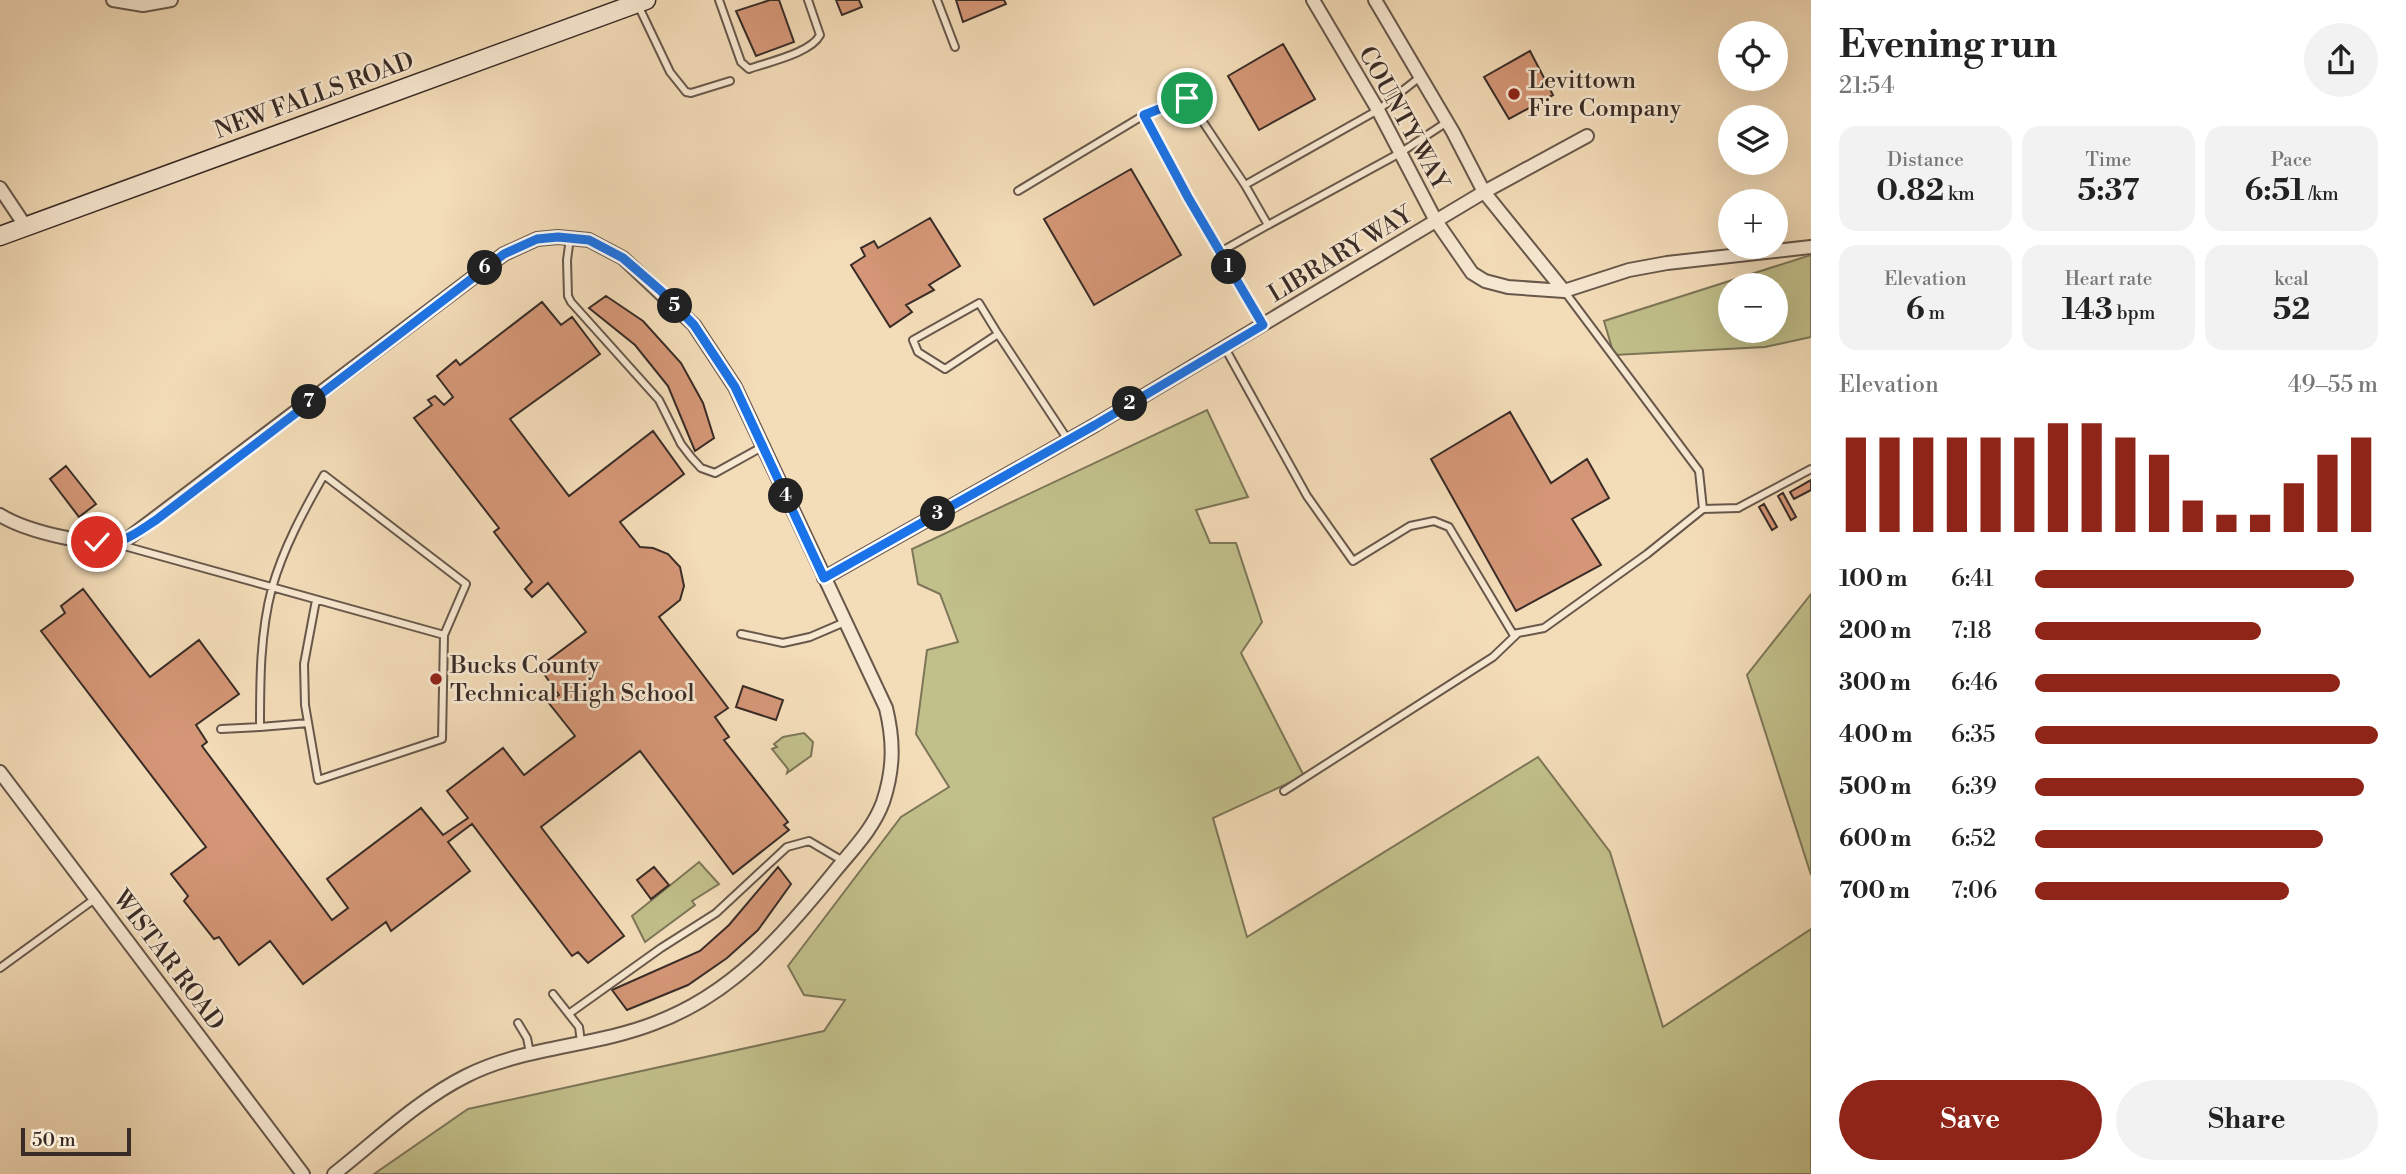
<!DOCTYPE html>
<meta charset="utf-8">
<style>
body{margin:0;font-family:"Libre Bodoni",serif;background:#f2f2f2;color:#222;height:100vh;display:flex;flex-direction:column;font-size:26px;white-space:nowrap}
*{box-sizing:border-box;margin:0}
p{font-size:23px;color:#767676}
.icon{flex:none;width:38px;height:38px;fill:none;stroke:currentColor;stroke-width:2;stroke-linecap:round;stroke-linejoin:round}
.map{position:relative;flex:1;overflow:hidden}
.details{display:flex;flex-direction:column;background:#fff;width:595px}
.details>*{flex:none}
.controls{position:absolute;left:1718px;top:21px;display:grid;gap:14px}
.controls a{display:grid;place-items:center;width:70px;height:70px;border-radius:50%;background:#fff;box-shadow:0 7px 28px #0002;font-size:35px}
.scale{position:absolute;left:21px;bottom:18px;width:110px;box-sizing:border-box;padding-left:7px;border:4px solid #392c27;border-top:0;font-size:19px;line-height:24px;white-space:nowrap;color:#392c27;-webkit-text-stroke:5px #f7e8d1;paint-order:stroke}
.pin{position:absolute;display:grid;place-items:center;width:60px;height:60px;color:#fff;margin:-30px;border:4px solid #fff;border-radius:50%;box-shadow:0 2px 7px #0007}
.km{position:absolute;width:35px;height:35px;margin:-18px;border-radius:50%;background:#222;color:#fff;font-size:19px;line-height:35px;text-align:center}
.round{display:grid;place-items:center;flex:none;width:74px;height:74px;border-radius:37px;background:#f2f2f2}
.summary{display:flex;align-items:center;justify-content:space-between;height:119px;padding:0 28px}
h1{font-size:38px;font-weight:700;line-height:52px}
.stats{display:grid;grid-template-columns:repeat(3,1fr);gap:10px;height:119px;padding:7px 28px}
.stats div{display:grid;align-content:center;border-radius:18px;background:#f2f2f2;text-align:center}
.stats b{font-size:30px;font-weight:700}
.stats small{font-size:19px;font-weight:400}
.stats p{font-size:19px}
.chart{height:196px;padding:14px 28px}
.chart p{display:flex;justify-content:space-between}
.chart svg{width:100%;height:126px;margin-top:7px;stroke:#8f2418;stroke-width:6}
.primary-button{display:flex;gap:14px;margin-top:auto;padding:14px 28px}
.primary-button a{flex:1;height:80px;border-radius:42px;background:#8f2418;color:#fff;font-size:28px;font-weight:700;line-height:80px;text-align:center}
.primary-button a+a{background:#f2f2f2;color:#222}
ul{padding:0 28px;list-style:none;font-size:23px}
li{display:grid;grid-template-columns:112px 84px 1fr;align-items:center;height:52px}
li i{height:18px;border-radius:9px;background:#8f2418}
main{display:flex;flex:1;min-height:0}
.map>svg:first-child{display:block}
.green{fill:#c1bf8a;stroke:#7d7658;stroke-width:2;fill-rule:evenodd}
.building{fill:#d49676;stroke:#392c27;stroke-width:2}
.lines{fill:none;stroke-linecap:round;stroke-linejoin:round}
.service-casing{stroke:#68584b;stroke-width:10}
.minor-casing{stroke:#68584b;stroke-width:16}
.secondary-casing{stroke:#392c27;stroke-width:21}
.service{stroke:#f7e8d1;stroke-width:6}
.minor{stroke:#f7e8d1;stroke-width:12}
.secondary{stroke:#f7e8d1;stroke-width:18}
.route-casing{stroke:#fff;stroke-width:14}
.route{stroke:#1a73e8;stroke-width:9}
.poi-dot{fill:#8f2418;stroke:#f7e8d1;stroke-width:2.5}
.labels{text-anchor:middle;stroke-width:5;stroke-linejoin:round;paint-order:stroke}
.poi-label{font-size:24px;fill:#392c27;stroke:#f7e8d1;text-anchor:start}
.street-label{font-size:24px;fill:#392c27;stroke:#f7e8d1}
</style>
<main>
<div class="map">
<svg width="1811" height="1174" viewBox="0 0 1811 1174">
<rect width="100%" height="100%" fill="#f3dcb8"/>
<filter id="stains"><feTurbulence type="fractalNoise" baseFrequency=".00286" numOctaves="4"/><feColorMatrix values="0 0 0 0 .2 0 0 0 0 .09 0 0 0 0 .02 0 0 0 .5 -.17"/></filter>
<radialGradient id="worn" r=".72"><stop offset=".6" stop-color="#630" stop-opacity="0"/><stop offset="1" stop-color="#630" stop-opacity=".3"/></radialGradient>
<path class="green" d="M1811 255V337L1765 347 1614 355 1604 321ZM1731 285H1776V331H1731Z
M1207 410 1248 497 1196 510 1210 543H1236L1262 622 1241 653 1304 776 1213 818 1247 937 1538 757 1610 852 1663 1027 1811 929V1174H374L468 1109 824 1031 845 1000 804 995 788 966 901 817 949 787 916 734 927 650 958 642 940 594 918 584 912 549Z
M1811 594V875L1747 675Z
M804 733 813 742 811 756 787 773 788 769 772 749 777 747 774 744 783 737Z
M699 862 719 884 692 901 695 905 645 942 632 916Z"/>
<path class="building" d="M770 0H779L794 42 756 56 736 11Z
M836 0H859L862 7 842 15Z
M956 0H1004L1006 4 963 22Z
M1283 44 1315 99 1259 130 1228 76Z
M1530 51 1553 95 1509 119 1484 77Z
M1131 169 1181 255 1094 305 1044 219Z
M930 218 960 266 929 285 934 290 906 305 912 312 890 327 851 265 865 256 861 248 874 241 878 248Z
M606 296 643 321 681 363 703 403 714 438 695 451 668 386 635 345 589 308Z
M542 302 561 325 572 317 600 354 510 419 569 496 653 431 684 474 620 522 640 547 653 548 668 554 680 567 684 586 680 600 659 617 728 708 715 717 729 737 724 740 788 822 784 825 789 830 733 874 640 751 541 827 624 936 588 963 578 952 572 956 472 824 448 842 470 871 391 931 386 922 303 984 270 941 239 965 219 937 214 939 184 901 188 896 171 874 206 847 41 631 65 613 61 606 83 589 150 677 199 640 239 694 196 725 207 742 202 746 332 920 348 908 327 879 421 808 443 835 468 818 447 791 503 748 524 775 575 736 548 702 559 695 539 667 586 632 548 583 532 597 525 589 532 582 494 532 499 528 414 418 432 405 428 400 435 396 444 405 453 397 437 376 456 360 460 365Z
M1510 412 1551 483 1587 459 1609 498 1572 519 1601 565 1516 611 1431 459Z
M66 466 96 504 79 517 50 479Z
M1811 480V490L1794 499 1790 492Z
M1783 493 1796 517 1791 520 1778 496Z
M1764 504 1777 527 1772 530 1759 507Z
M743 686 783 700 776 720 736 707Z
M654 867 669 885 651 899 637 880Z
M778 867 791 884 758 930 727 958 688 985 627 1010 612 990 700 951 729 925Z"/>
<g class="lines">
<g class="service-casing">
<path id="service" d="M719 0 741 62 749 69C768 62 811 53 820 35L808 0
M937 0 955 47
M638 5 670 72 686 92 691 93 730 81
M1420 77 1378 110 1245 185 1268 225 1400 153 1447 122
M1144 115 1187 98 1245 185
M1018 191 1144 115 1189 199 1263 325
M570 238 567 260 568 296 571 302 659 400 681 444 691 457 701 468 715 473 762 447
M1220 252 1268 225
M998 334 979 303 913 340 918 352 945 369 998 334 1068 440
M1225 348 1307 496 1353 561 1410 526 1434 521 1449 527 1513 634 1544 628 1647 554 1703 509 1699 471 1565 292
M1703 509 1738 508 1811 469
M117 544 444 635
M741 634 783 643 810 637 845 622
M308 723 260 727C260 681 260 633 272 588 283 549 304 510 324 475L466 584 444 635 442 739 318 780 305 705 304 664 316 600
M221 729 260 727
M1284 791 1493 657 1517 634
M0 968 96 898
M553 994 579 1027 581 1042
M570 1013 661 948 716 913 787 847 809 841 843 861
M518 1023 527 1038 530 1053"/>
</g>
<g class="minor-casing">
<path id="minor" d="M113 0 143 5 171 0
M1313 0 1378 110 1436 221 1472 273 1485 281 1508 287 1564 291 1629 270 1667 263 1811 247
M1375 0 1453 132 1484 192 1564 291
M0 188 26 227
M0 515C26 531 96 549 126 540L504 254 537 239 558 237 589 240 623 258 694 325 735 387 886 708C894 741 894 769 883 802 873 829 853 849 835 871 784 934 733 994 655 1023 594 1047 525 1046 466 1076 418 1100 376 1141 334 1174
M824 578 1095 425 1484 192 1587 136
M0 772 303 1174"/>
</g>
<g class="secondary-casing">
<path id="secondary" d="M0 236 646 0"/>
</g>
<use href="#service" class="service"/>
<use href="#minor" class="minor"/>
<use href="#secondary" class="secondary"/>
</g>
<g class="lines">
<g class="route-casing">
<path id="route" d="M97 542C125 544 133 535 156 520L504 254 537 239 558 237 589 240 623 258 661 291 694 325 735 387 824 578 1095 425 1263 325 1189 199 1144 115 1187 98"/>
</g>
<use href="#route" class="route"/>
</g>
<g class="poi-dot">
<circle cx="1514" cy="94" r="7"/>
<circle cx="436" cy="679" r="7"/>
</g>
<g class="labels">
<g class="poi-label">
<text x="1528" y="88">Levittown<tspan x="1528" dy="28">Fire Company</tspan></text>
<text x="450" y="673">Bucks County<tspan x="450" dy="28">Technical High School</tspan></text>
</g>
<g class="street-label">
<text transform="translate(314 95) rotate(-20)" y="8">NEW FALLS ROAD</text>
<text transform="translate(1404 118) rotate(61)" y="8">COUNTY WAY</text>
<text transform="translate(1340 254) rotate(-31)" y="8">LIBRARY WAY</text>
<text transform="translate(169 960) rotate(53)" y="8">WISTAR ROAD</text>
</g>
</g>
<rect width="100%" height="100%" filter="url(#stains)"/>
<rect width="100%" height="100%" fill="url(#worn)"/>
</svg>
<div class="controls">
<a><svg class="icon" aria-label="locate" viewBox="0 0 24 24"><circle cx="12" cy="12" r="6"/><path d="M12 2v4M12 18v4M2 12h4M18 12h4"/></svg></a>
<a><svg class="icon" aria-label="layers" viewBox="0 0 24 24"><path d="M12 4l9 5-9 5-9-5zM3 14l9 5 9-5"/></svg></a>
<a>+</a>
<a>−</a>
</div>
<div class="scale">50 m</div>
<div class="pin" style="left:1187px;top:98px;background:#1e9e55"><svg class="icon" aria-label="arrive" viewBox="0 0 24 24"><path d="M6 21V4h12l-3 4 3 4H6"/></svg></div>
<div class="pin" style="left:97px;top:542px;background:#d93025"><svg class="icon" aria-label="check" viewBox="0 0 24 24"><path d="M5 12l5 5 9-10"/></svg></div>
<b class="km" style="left:1229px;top:267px">1</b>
<b class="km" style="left:1130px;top:404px">2</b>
<b class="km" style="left:938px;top:514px">3</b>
<b class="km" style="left:786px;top:496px">4</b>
<b class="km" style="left:675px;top:306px">5</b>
<b class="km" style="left:485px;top:268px">6</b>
<b class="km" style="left:309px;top:402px">7</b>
</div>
<section class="details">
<div class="summary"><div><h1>Evening run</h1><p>21:54</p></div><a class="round"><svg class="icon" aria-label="share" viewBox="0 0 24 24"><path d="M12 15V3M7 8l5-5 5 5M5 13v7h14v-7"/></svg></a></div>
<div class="stats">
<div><p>Distance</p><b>0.82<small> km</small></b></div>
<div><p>Time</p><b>5:37</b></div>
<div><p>Pace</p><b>6:51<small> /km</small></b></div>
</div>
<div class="stats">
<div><p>Elevation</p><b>6<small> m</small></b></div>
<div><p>Heart rate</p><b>143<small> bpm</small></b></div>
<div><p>kcal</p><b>52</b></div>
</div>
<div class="chart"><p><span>Elevation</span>49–55 m</p>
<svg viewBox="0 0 160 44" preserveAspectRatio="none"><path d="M5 44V11M15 44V11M25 44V11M35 44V11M45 44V11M55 44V11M65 44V6M75 44V6M85 44V11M95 44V17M105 44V33M115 44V38M125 44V38M135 44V27M145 44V17M155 44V11"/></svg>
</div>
<ul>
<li><b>100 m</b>6:41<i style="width:93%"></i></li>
<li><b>200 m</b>7:18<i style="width:66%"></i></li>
<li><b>300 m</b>6:46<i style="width:89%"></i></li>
<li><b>400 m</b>6:35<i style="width:100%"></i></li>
<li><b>500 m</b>6:39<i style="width:96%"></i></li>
<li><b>600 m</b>6:52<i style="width:84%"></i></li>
<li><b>700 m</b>7:06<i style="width:74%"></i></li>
</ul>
<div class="primary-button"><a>Save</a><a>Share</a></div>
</section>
</main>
